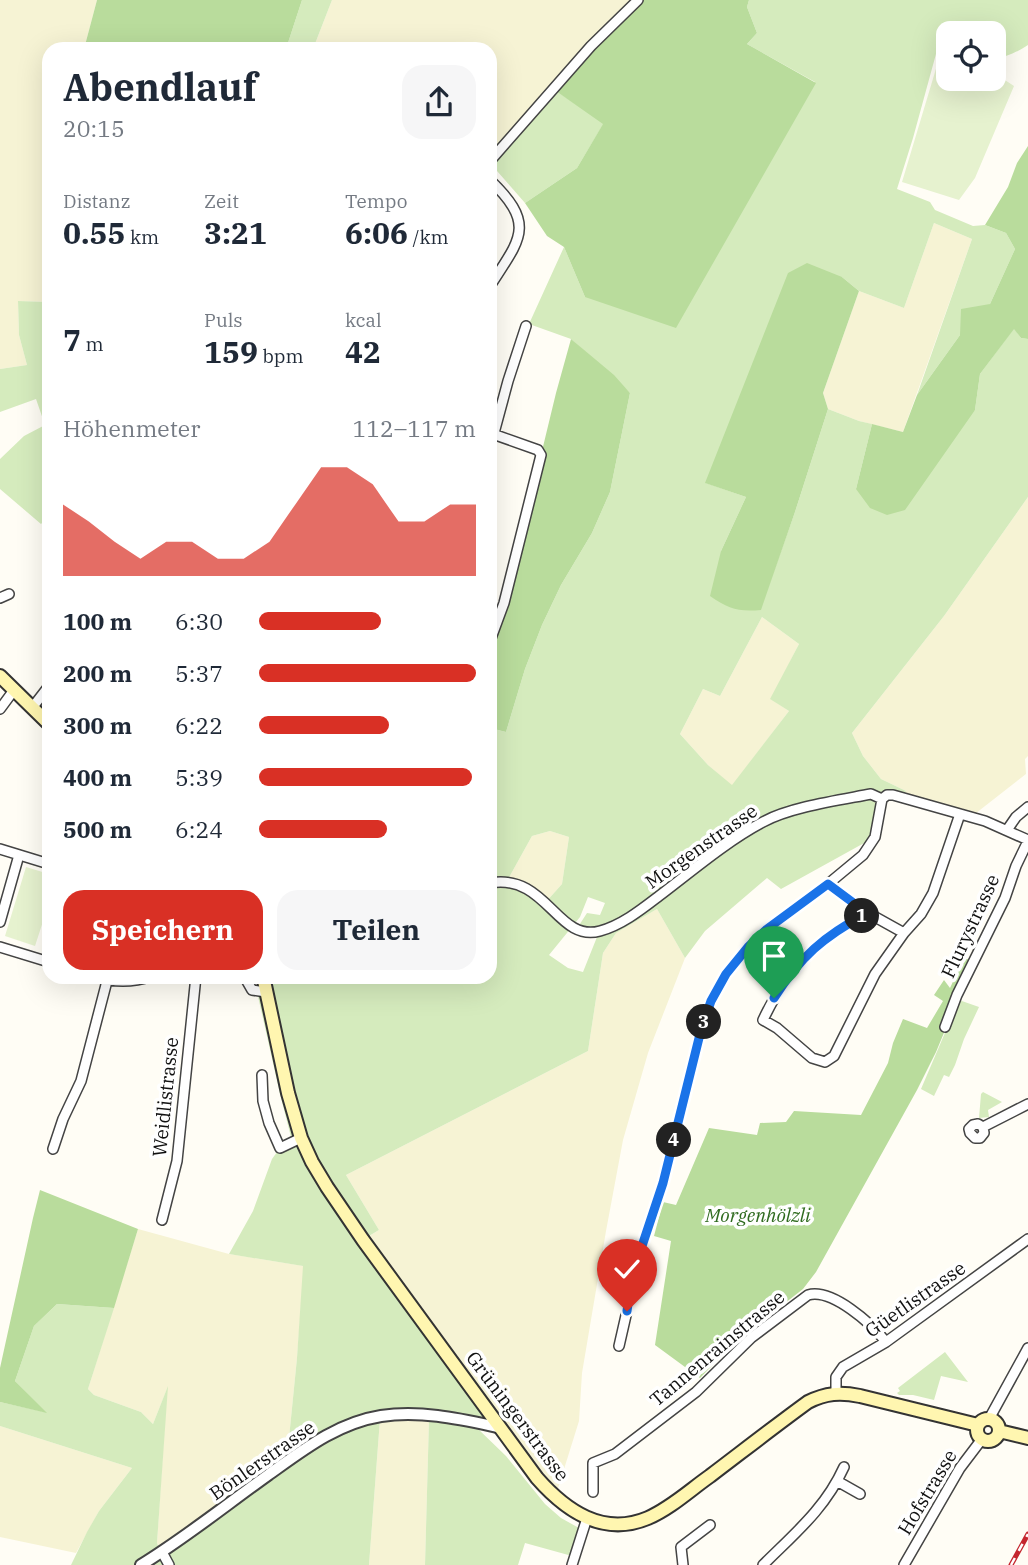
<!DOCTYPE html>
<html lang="de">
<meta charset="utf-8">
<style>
body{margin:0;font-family:"IBM Plex Serif",serif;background:#f6f6f7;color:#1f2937;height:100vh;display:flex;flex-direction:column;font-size:26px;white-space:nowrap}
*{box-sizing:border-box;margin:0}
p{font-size:23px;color:#747a83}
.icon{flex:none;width:38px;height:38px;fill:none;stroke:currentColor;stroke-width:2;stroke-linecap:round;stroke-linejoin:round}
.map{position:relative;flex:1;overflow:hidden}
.side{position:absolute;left:42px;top:42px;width:455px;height:942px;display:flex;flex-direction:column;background:#fff;border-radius:21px;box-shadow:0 7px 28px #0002}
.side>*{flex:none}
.tools{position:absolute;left:936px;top:21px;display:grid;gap:14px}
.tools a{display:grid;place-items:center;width:70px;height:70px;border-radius:14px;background:#fff;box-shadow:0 7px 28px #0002;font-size:35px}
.pin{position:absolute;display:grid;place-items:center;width:60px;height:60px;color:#fff;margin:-72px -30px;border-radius:50% 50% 50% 0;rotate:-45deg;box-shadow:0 0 7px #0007}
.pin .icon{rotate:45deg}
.km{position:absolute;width:35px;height:35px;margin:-18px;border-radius:50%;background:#222;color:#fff;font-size:19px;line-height:35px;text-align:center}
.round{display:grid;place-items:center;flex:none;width:74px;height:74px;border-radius:21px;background:#f6f6f7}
.headline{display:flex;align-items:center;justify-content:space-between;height:119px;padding:0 21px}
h1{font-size:38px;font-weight:800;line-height:52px}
.stats{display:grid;grid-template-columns:repeat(3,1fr);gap:10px;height:119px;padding:7px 21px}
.stats div{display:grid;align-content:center}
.stats b{font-size:30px;font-weight:800}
.stats small{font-size:19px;font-weight:400}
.stats p{font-size:19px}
.chart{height:196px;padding:14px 21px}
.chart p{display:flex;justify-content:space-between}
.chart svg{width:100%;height:126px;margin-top:7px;fill:#d93025;opacity:.7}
.action{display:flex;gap:14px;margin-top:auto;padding:14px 21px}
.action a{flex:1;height:80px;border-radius:21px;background:#d93025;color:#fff;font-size:28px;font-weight:800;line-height:80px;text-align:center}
.action a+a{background:#f6f6f7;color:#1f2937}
ul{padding:0 21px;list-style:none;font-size:23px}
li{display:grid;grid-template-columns:112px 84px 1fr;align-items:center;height:52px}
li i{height:18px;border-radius:9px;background:#d93025}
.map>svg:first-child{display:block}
.farmland{fill:#f6f3d4}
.green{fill:#d5ebbd;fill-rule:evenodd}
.forest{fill:#b9dc9c}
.pitch{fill:#e6f2cf}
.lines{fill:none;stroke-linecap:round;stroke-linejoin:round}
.minor-casing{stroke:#444;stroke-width:12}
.tertiary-casing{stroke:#444;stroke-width:14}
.secondary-casing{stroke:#333;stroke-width:16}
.minor{stroke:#fff;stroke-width:9}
.tertiary{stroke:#fff;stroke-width:10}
.secondary{stroke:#fff6b0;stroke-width:12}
.rail-casing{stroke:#c4262e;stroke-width:5}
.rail{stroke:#fff;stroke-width:2.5;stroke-dasharray:8;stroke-linecap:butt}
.route-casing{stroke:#fff;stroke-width:14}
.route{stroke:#1a73e8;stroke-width:9}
.labels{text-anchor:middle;stroke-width:7;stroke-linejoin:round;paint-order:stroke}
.street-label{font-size:19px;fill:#111;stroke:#fff}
.park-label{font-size:19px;font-style:italic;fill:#2f6b1f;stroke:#fff}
</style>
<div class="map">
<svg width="1028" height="1565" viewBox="0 0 1028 1565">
<rect width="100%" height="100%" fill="#fffdf5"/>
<path class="farmland" d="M0 0H97L84 49H49V302L18 301 19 335 27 365 0 369Z
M332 0H638L490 160V49H313Z
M934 223 972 239 903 432 859 421 828 409 823 393 859 291 904 308Z
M1028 497V756L1025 759 1026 774 971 817 902 797 906 791 881 779 863 756 852 733 944 616Z
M762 617 799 644 771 699 789 711 732 786 708 765 680 734 703 689 720 696Z
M550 831 569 837 562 884 545 903 507 881 532 836Z
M657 909 685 958 648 1053 623 1140 606 1231 582 1373 579 1421 555 1498 363 1240 379 1230 346 1175 588 1051 603 953 616 933Z
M138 1229 229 1254 304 1266 297 1358 288 1448 291 1459 162 1552 157 1543 167 1389 153 1424 141 1412 94 1395 88 1389Z
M380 1419H429L425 1565H369Z
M0 1426 132 1468 99 1511 76 1553 0 1537Z"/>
<path class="green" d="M302 0H332L313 49H286Z
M749 0H1028V45C1017 52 1007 57 994 59V33H948V44L939 43 913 138 897 189 930 202 935 210 973 226 985 225 1006 233 1015 249 990 304 960 335 917 395 972 239 934 223 904 308 859 291 842 277 706 483 746 497 721 551 760 610 795 512 828 409 859 421 872 424 856 489 975 410 980 374 1014 328 1021 338 1028 339V497L944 616 852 733 863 756 881 779 906 791 902 797 887 795 875 837 781 889 767 878 705 931 685 958 657 909 616 933 603 953 588 1051 346 1175 379 1230 364 1239 498 1427 456 1418 380 1419 369 1565H71L87 1532 99 1511 132 1468 0 1426V1402L45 1412 15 1381 34 1326 57 1304 114 1308 88 1389 94 1395 141 1412 153 1424 168 1386 157 1543 161 1552 291 1459 288 1448 297 1358 303 1266 229 1254 253 1211 272 1159 280 1148 292 1141 280 1094 257 992 263 977 490 976V728L506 732 525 669 542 625 561 585 592 533 610 492 630 393 571 339 529 324 564 247 585 297 815 82 747 44 757 33 747 7ZM762 617 799 644 770 699 789 711 732 785 708 765 680 734 703 689 720 696ZM550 831 569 837 562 884 545 903 507 881 532 836ZM588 897 605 903 600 915 587 913 576 930 599 932 583 972 568 968 549 955 580 917Z
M553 89 604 123 577 168 525 203 490 163Z
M18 301 49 302V516L41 524 0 489V459L24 436 45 425 36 399 0 412V369L27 365 19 335Z
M959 1000 979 1007 964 1039 955 1065 949 1077 944 1075 934 1096 921 1089Z
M983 1092 1002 1102 988 1110 989 1117 979 1118 981 1094Z
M945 1352 968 1382 941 1376 934 1400 913 1395H899L897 1393 900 1391 898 1388Z
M429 1419 475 1426 506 1456 545 1504 561 1518 579 1528 572 1556 525 1543 518 1565H425Z"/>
<path class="forest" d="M97 0H302L286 49H84Z
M638 0H749L747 7 757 33 747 44 816 83 676 328 585 297 564 247 547 236 525 203 577 168 603 124 553 89Z
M1028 146V339L1021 338 1014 329 980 374 975 410 905 510 887 515 870 508 856 489 872 424 903 432 917 395 960 335 961 309 990 304 1015 249 1006 233 985 225 1008 187 1017 163Z
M807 263 842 277 859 291 823 393 828 409 795 512 761 610C738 612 729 609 710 596L721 551 746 497 705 483 788 273Z
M571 339 614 375 630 393 610 492 592 533 561 585 542 625 525 669 506 732 490 728V641L541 455 556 393Z
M975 958 936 1052 917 1090 816 1272 803 1289 735 1342 700 1378 655 1345 671 1241 654 1236 663 1202 676 1205 709 1128 757 1135 760 1123 786 1122 794 1111 861 1115 888 1063 893 1043 903 1019 927 1028 943 1001 934 995 944 980 950 988 959 969 954 963 961 960Z
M40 1190 138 1229 114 1308 57 1304 34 1326 15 1381 47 1413 0 1402V1368L33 1218Z"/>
<path class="pitch" d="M941 52 948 54V79H994V73L1014 86 975 178 959 200 902 182Z
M26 867 49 874V903L35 946 5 936Z"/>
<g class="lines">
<g class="minor-casing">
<path id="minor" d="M490 161 591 46 638 0
M490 180C537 225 520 239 490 286
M490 433 538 450 541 455 504 603 490 641
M494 433 508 381 526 326
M0 598 9 594
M32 708 49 686
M0 709 14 690
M1007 830 1016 817 1028 807
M0 849 49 864
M490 883C547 873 557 943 600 931 622 925 642 909 659 896 692 871 727 841 763 822 790 807 840 800 871 794L882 799 887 795H893L985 821 1028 840
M828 884 868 913 904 933
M868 913C814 942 789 965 763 1020L777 1028 812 1058 825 1062 834 1056 875 974 904 933 921 914 933 893 960 814
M0 922 19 855
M0 947 49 962
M94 976C114 983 132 983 152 976
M244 976 252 990 266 992
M945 1027 957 995 1005 898 1016 866 1028 841
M262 1075 263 1101 269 1123 280 1148 301 1138
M983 1127 984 1133 980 1138H975L970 1133 969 1129 973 1125 978 1124 983 1127 1028 1104
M53 1149 63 1119 81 1081 107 981
M162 1220 177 1161 196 976
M619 1346 627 1311 632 1276 663 1183 701 1030 711 1001 726 974 748 947 767 929 828 884 863 855 875 837 882 799
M836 1393V1377L843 1367 886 1342 1028 1239
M989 1419 1028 1348
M837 1481 860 1494
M593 1492V1463L615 1454 696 1392 751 1338 808 1295C832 1288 872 1324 886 1342
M162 1552 169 1565
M572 1565 587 1518
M683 1565 681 1547 710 1525
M763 1565C794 1534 825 1509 844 1467
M904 1565 960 1468 982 1439"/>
</g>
<g class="tertiary-casing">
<path id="tertiary" d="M141 1565C185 1538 226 1505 268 1475 303 1450 337 1423 381 1416 421 1410 460 1419 498 1427"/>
</g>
<g class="secondary-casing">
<path id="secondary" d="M0 676 49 724
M263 976 288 1093 301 1138 312 1162 327 1187 363 1240 537 1478C566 1511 603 1537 648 1518 671 1508 690 1490 710 1476 743 1451 775 1426 808 1402 826 1393 840 1392 860 1396L978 1425
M977 1430a11 11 0 1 1 22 0a11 11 0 1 1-22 0Z
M999 1431 1028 1438"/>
</g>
<use href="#minor" class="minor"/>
<use href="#tertiary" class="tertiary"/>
<use href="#secondary" class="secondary"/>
<g class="rail-casing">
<path id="rail" d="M1011 1565 1028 1534"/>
</g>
<use href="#rail" class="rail"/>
</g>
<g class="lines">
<g class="route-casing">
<path id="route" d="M627 1311 632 1276 663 1183 701 1030 711 1001 726 974 748 947 767 929 828 884 867 913C823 937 801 956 774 998"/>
</g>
<use href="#route" class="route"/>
</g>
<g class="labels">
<g class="street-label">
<text transform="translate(701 846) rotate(-35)" y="7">Morgenstrasse</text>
<text transform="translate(970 926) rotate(-65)" y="7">Flurystrasse</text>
<text transform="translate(165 1097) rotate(-84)" y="7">Weidlistrasse</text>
<text transform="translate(915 1299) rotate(-35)" y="7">Güetlistrasse</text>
<text transform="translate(717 1348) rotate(-40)" y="7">Tannenrainstrasse</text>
<text transform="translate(518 1416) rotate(53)" y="7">Grüningerstrasse</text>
<text transform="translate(262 1460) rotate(-35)" y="7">Bönlerstrasse</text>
<text transform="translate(927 1492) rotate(-59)" y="7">Hofstrasse</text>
</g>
<g class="park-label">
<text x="758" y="1222">Morgenhölzli</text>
</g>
</g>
</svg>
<div class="tools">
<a><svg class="icon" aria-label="locate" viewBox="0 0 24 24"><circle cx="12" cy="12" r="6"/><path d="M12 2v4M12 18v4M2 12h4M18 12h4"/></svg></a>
</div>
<div class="pin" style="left:774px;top:998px;background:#1e9e55"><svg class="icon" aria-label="arrive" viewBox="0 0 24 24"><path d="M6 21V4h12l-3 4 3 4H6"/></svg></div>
<div class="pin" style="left:627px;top:1311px;background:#d93025"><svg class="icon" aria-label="check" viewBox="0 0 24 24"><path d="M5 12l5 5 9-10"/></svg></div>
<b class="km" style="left:862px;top:916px">1</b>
<b class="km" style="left:704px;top:1022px">3</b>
<b class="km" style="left:674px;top:1140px">4</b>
<section class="side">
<div class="headline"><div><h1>Abendlauf</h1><p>20:15</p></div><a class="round"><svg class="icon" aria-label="share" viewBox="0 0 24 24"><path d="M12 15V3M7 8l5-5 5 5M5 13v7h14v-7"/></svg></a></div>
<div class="stats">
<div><p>Distanz</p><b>0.55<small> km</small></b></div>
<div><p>Zeit</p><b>3:21</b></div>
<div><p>Tempo</p><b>6:06<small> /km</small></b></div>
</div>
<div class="stats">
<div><b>7<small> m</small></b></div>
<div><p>Puls</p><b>159<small> bpm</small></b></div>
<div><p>kcal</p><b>42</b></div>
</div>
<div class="chart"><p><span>Höhenmeter</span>112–117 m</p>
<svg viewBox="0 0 160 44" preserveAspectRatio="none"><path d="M0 44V19L10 25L20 32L30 38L40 32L50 32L60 38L70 38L80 32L90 19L100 6L110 6L120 12L130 25L140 25L150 19L160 19V44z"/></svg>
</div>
<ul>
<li><b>100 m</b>6:30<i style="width:56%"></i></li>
<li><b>200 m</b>5:37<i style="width:100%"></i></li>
<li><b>300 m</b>6:22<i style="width:60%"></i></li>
<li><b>400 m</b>5:39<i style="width:98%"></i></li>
<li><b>500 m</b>6:24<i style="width:59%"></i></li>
</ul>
<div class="action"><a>Speichern</a><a>Teilen</a></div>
</section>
</div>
